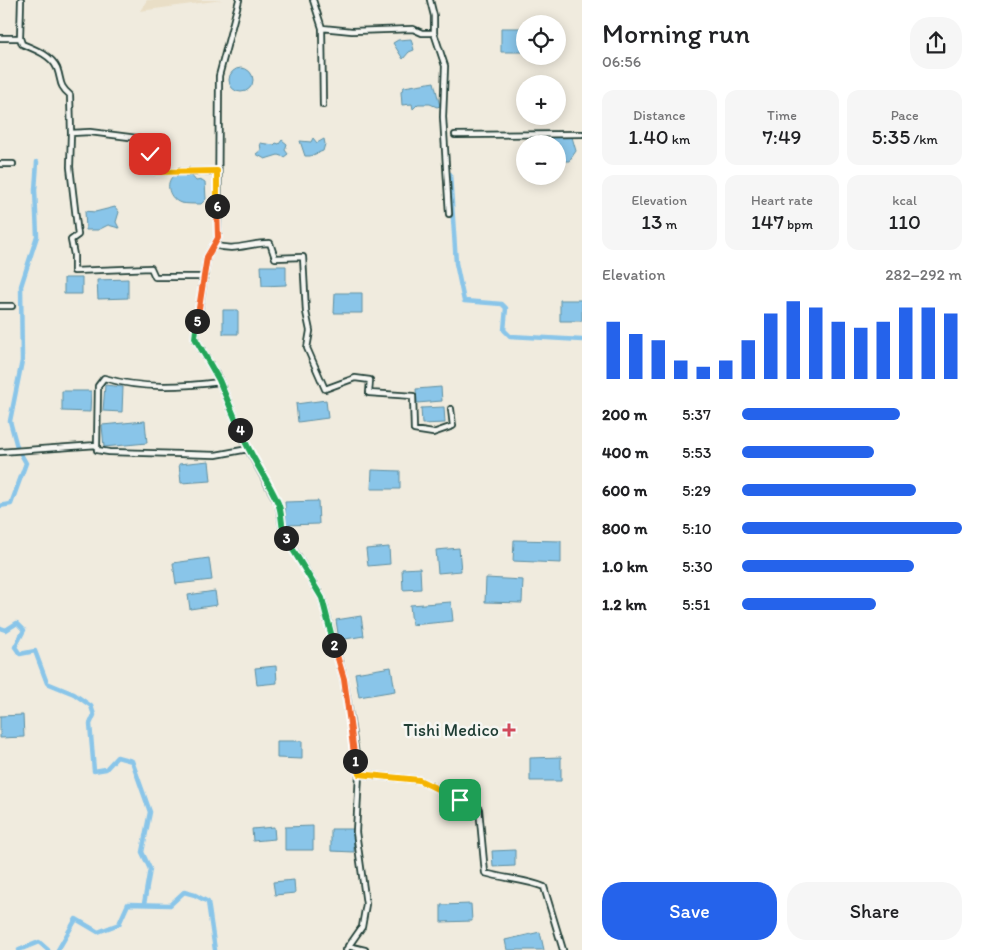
<!DOCTYPE html>
<meta charset="utf-8">
<style>
body{margin:0;font-family:Itim,sans-serif;background:#f6f6f6;color:#202124;height:100vh;display:flex;flex-direction:column;font-size:19px;white-space:nowrap}
*{box-sizing:border-box;margin:0}
p{font-size:16px;color:#757577}
.icon{flex:none;width:28px;height:28px;fill:none;stroke:currentColor;stroke-width:2;stroke-linecap:round;stroke-linejoin:round}
.map{position:relative;flex:1;overflow:hidden}
.panel{display:flex;flex-direction:column;background:#fff;width:400px}
.panel>*{flex:none}
.buttons{position:absolute;left:516px;top:15px;display:grid;gap:10px}
.buttons a{display:grid;place-items:center;width:50px;height:50px;border-radius:50%;background:#fff;box-shadow:0 2px 12px #0003;font-size:25px}
.pin{position:absolute;display:grid;place-items:center;width:42px;height:42px;color:#fff;margin:-21px;border-radius:10px;box-shadow:0 2px 8px #0006}
.km{position:absolute;width:25px;height:25px;margin:-12px;border-radius:50%;background:#222;color:#fff;font-size:14px;line-height:25px;text-align:center}
.round{display:grid;place-items:center;flex:none;width:52px;height:52px;border-radius:20px;background:#f6f6f6}
.head{display:flex;align-items:center;justify-content:space-between;height:85px;padding:0 20px}
h1{font-size:28px;font-weight:600;line-height:38px}
.stats{display:grid;grid-template-columns:repeat(3,1fr);gap:8px;height:85px;padding:5px 20px}
.stats div{display:grid;align-content:center;border-radius:12px;background:#f6f6f6;text-align:center}
.stats b{font-size:21px;font-weight:600}
.stats small{font-size:14px;font-weight:400}
.stats p{font-size:14px}
.chart{height:140px;padding:10px 20px}
.chart p{display:flex;justify-content:space-between}
.chart svg{width:100%;height:90px;margin-top:5px;stroke:#2563eb;stroke-width:6}
.button{display:flex;gap:10px;margin-top:auto;padding:10px 20px}
.button a{flex:1;height:58px;border-radius:20px;background:#2563eb;color:#fff;font-size:20px;font-weight:600;line-height:58px;text-align:center}
.button a+a{background:#f6f6f6;color:#202124}
ul{padding:0 20px;list-style:none;font-size:16px}
li{display:grid;grid-template-columns:80px 60px 1fr;align-items:center;height:38px}
li i{height:12px;border-radius:6px;background:#2563eb}
main{display:flex;flex:1;min-height:0}
.map>svg:first-child{display:block}
.built{fill:#e9dec6}
.water{fill:#89c5e9;stroke:#5f8fa1}
.lines{fill:none;stroke-linecap:round;stroke-linejoin:round}
.canal{stroke:#89c5e9;stroke-width:4.5}
.minor-casing{stroke:#1f3d34;stroke-width:8}
.minor{stroke:#f6f6f2;stroke-width:4.5}
.split-1-casing{stroke:#fff;stroke-width:10}
.split-2-casing{stroke:#fff;stroke-width:10}
.split-3-casing{stroke:#fff;stroke-width:10}
.split-4-casing{stroke:#fff;stroke-width:10}
.split-5-casing{stroke:#fff;stroke-width:10}
.split-6-casing{stroke:#fff;stroke-width:10}
.split-7-casing{stroke:#fff;stroke-width:10}
.split-1{stroke:#f5b400;stroke-width:6}
.split-2{stroke:#f0652b;stroke-width:6}
.split-3{stroke:#22a559;stroke-width:6}
.split-4{stroke:#22a559;stroke-width:6}
.split-5{stroke:#22a559;stroke-width:6}
.split-6{stroke:#f0652b;stroke-width:6}
.split-7{stroke:#f5b400;stroke-width:6}
.poi-dot{fill:#d1495b;stroke:#f6f6f2;stroke-width:2}
.labels{text-anchor:middle;stroke-width:5;stroke-linejoin:round;paint-order:stroke}
.poi-label{font-size:18px;fill:#1f3d34;stroke:#f6f6f2;text-anchor:end}
</style>
<main>
<div class="map">
<svg width="582" height="950" viewBox="0 0 582 950">
<rect width="100%" height="100%" fill="#f0ebde"/>
<filter id="ink" filterUnits="userSpaceOnUse"><feTurbulence type="fractalNoise" baseFrequency=".02" numOctaves="2"/><feDisplacementMap in="SourceGraphic" scale="10" xChannelSelector="R" yChannelSelector="G"/><feConvolveMatrix kernelMatrix="1 2 1 2 8 2 1 2 1" color-interpolation-filters="sRGB"/></filter>
<g filter="url(#ink)">
<path class="built" d="M147 0H222L140 11Z"/>
<path class="water" d="M501 28H525V52H501Z
M411 39 414 50 409 52 403 59 393 43 398 40Z
M229 80a12 12 0 1 1 24 0a12 12 0 1 1-24 0Z
M434 82 440 106 437 107 430 104H418L413 109 412 104 402 105 401 92 404 87Z
M557 136 572 137 576 151 569 161H558V144H543L550 138Z
M313 138 317 143 324 139 325 144 323 151 310 156H305L300 141 311 142Z
M282 140 287 144 285 150 288 154 284 157 278 155 265 159 256 154 261 150 260 143 274 145 276 143 279 144Z
M174 175H191L196 181 202 180 205 182 206 199 201 204C195 204 187 204 181 203 169 199 164 183 174 175Z
M115 207 119 212 116 222 119 228 108 225 98 230H86L85 211 95 212Z
M261 266H286V285L262 286Z
M64 278H82V294H64Z
M128 279V298L98 299 97 280Z
M335 293H362V313H334Z
M560 300H582V321H560Z
M223 310H238V334H223Z
M105 385 123 387 122 412 103 411Z
M441 387 442 401 417 403 416 389Z
M62 391H91L90 412 62 411Z
M326 400 328 418 298 422 296 404Z
M444 407 445 423 422 424 421 408Z
M145 421 147 443 104 447 102 425Z
M209 461 211 481 181 483 179 464Z
M372 470 400 471V489H371Z
M318 501 319 524 286 525 285 502Z
M514 540 561 541V563L513 561Z
M389 547 390 564 368 566 366 549Z
M459 548 461 571 438 573 436 550Z
M209 558 212 580 176 584 173 563Z
M420 568 421 589 403 590 402 569Z
M486 578 523 580 522 603 485 602Z
M215 591 217 605 190 609 188 595Z
M451 602 453 621 412 625 410 605Z
M361 616 364 636 339 640 336 620Z
M276 666 277 683 257 685 255 668Z
M391 667 395 691 359 697 355 673Z
M23 715 24 737 0 738V716Z
M277 741H302V759L277 758Z
M561 757V781H530V758Z
M313 826V850H285V827Z
M274 827 275 839 253 841 252 829Z
M331 829H354V852L331 851Z
M515 850V866L493 867 492 851Z
M294 880 295 893 275 895 273 882Z
M471 904 472 921 441 922V905Z
M540 932 544 950H507L505 940Z"/>
<g class="lines">
<path class="canal" d="M450 174 456 263 464 301 502 304 506 308 504 330 510 336 582 340
M0 506 11 504 26 463 17 447 10 421 22 361 21 286 37 236 35 190 37 162
M0 628 6 630 17 623 24 630 15 647 20 654 35 651 47 683 74 694 91 706 94 715 90 724 94 771 106 769 117 757 132 761 150 812 142 852 150 869 144 904
M19 950 39 942 48 950
M58 950 76 919 98 932 119 924 128 904 170 905 184 892 195 895 208 902 215 950"/>
<g class="minor-casing">
<path id="minor" d="M239 0 219 76 218 238 207 257 195 338 219 380 248 449 279 505 283 532 322 598 344 679 359 774 419 780 479 809 485 873C505 879 525 879 544 887L563 950
M313 0 322 28 352 31 413 29 422 33H434
M430 0 434 16V33L445 66 443 117 449 214
M322 28 323 105
M0 38H20L22 44C34 49 51 55 57 68 62 81 58 85 70 95L71 133 90 132 137 138
M20 38 21 0
M71 133 70 167 78 235 71 240 74 255V271L151 268 155 277H203
M455 135 582 134
M150 154 149 166 156 172 217 171
M0 164H13
M214 245C236 252 247 243 270 243L275 258 303 257 306 312 310 331 307 348 325 389 355 378 370 380 369 393 413 396 414 430 433 433 453 426 451 409
M0 306H12
M97 445 98 386 104 378C142 389 181 387 220 382
M0 452 97 445V450L109 452 216 455 248 449
M348 946 365 950
M346 950 362 927 366 904 356 832 359 774"/>
</g>
<use href="#minor" class="minor"/>
</g>
</g>
<g class="lines" filter="url(#ink)">
<g class="split-1-casing">
<path id="split-1" d="M355 761 359 774 419 780 460 800"/>
</g>
<g class="split-2-casing">
<path id="split-2" d="M334 645 344 679 355 761"/>
</g>
<g class="split-3-casing">
<path id="split-3" d="M286 538 322 598 334 645"/>
</g>
<g class="split-4-casing">
<path id="split-4" d="M240 430C250 456 267 478 278 503 283 514 280 527 286 538"/>
</g>
<g class="split-5-casing">
<path id="split-5" d="M197 321 195 338 219 380 240 430"/>
</g>
<g class="split-6-casing">
<path id="split-6" d="M197 321 207 257 218 238 217 206"/>
</g>
<g class="split-7-casing">
<path id="split-7" d="M150 154V166L156 172 217 171V206"/>
</g>
<use href="#split-1" class="split-1"/>
<use href="#split-2" class="split-2"/>
<use href="#split-3" class="split-3"/>
<use href="#split-4" class="split-4"/>
<use href="#split-5" class="split-5"/>
<use href="#split-6" class="split-6"/>
<use href="#split-7" class="split-7"/>
</g>
<path class="poi-dot" d="M506.5 722.5h5v5h5v5h-5v5h-5v-5h-5v-5h5z"/>
<g class="labels">
<g class="poi-label">
<text x="499" y="736">Tishi Medico</text>
</g>
</g>
</svg>
<div class="buttons">
<a><svg class="icon" aria-label="locate" viewBox="0 0 24 24"><circle cx="12" cy="12" r="6"/><path d="M12 2v4M12 18v4M2 12h4M18 12h4"/></svg></a>
<a>+</a>
<a>−</a>
</div>
<div class="pin" style="left:460px;top:800px;background:#1e9e55"><svg class="icon" aria-label="arrive" viewBox="0 0 24 24"><path d="M6 21V4h12l-3 4 3 4H6"/></svg></div>
<div class="pin" style="left:150px;top:154px;background:#d93025"><svg class="icon" aria-label="check" viewBox="0 0 24 24"><path d="M5 12l5 5 9-10"/></svg></div>
<b class="km" style="left:355px;top:761px">1</b>
<b class="km" style="left:334px;top:645px">2</b>
<b class="km" style="left:286px;top:538px">3</b>
<b class="km" style="left:240px;top:430px">4</b>
<b class="km" style="left:197px;top:321px">5</b>
<b class="km" style="left:217px;top:206px">6</b>
</div>
<section class="panel">
<div class="head"><div><h1>Morning run</h1><p>06:56</p></div><a class="round"><svg class="icon" aria-label="share" viewBox="0 0 24 24"><path d="M12 15V3M7 8l5-5 5 5M5 13v7h14v-7"/></svg></a></div>
<div class="stats">
<div><p>Distance</p><b>1.40<small> km</small></b></div>
<div><p>Time</p><b>7:49</b></div>
<div><p>Pace</p><b>5:35<small> /km</small></b></div>
</div>
<div class="stats">
<div><p>Elevation</p><b>13<small> m</small></b></div>
<div><p>Heart rate</p><b>147<small> bpm</small></b></div>
<div><p>kcal</p><b>110</b></div>
</div>
<div class="chart"><p><span>Elevation</span>282–292 m</p>
<svg viewBox="0 0 160 44" preserveAspectRatio="none"><path d="M5 44V16M15 44V22M25 44V25M35 44V35M45 44V38M55 44V35M65 44V25M75 44V12M85 44V6M95 44V9M105 44V16M115 44V19M125 44V16M135 44V9M145 44V9M155 44V12"/></svg>
</div>
<ul>
<li><b>200 m</b>5:37<i style="width:72%"></i></li>
<li><b>400 m</b>5:53<i style="width:60%"></i></li>
<li><b>600 m</b>5:29<i style="width:79%"></i></li>
<li><b>800 m</b>5:10<i style="width:100%"></i></li>
<li><b>1.0 km</b>5:30<i style="width:78%"></i></li>
<li><b>1.2 km</b>5:51<i style="width:61%"></i></li>
</ul>
<div class="button"><a>Save</a><a>Share</a></div>
</section>
</main>
